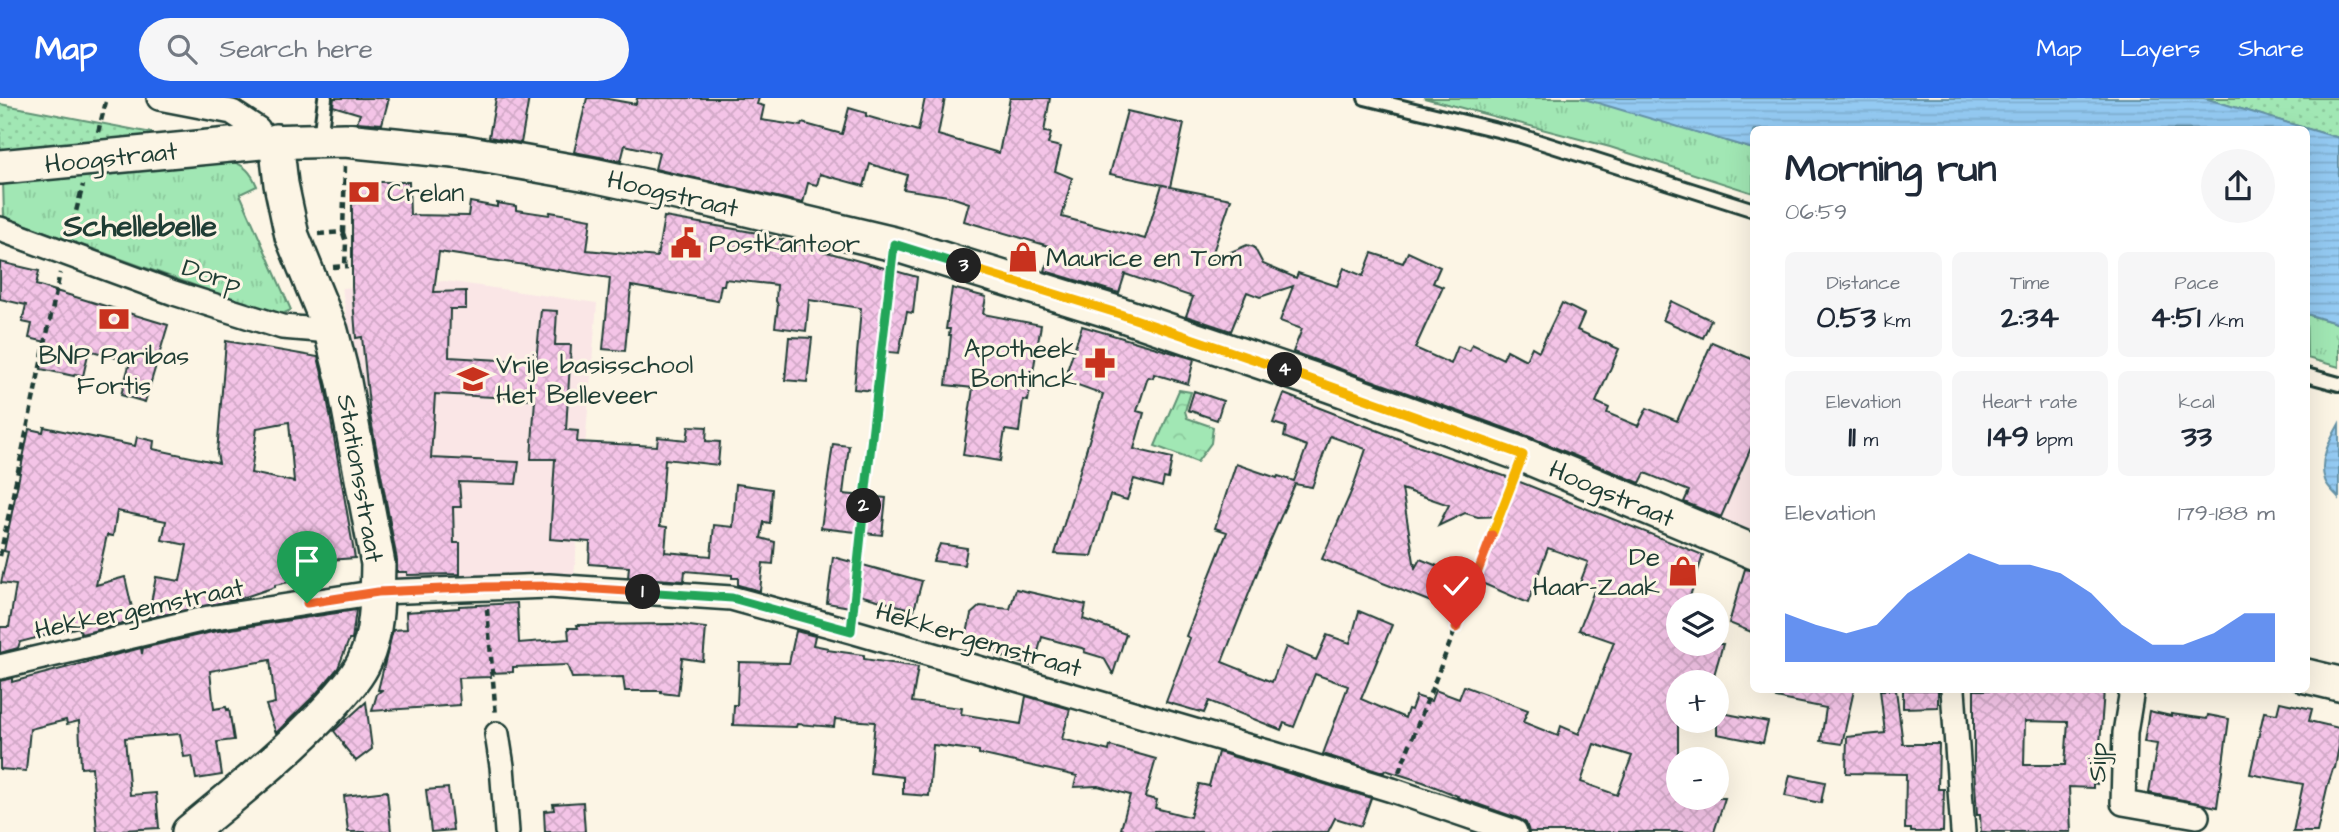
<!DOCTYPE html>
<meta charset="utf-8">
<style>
body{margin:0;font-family:"Architects Daughter",sans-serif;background:#f6f6f7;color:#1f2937;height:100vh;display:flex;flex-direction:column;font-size:26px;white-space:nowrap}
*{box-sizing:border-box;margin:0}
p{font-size:23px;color:#747a83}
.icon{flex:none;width:38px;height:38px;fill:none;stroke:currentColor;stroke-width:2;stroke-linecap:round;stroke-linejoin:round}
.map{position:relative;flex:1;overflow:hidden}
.details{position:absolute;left:1750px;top:28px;width:560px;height:567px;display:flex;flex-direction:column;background:#fff;border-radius:10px;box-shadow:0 7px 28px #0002}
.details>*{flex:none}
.tools{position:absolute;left:1666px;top:495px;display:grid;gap:14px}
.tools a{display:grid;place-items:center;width:63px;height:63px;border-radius:50%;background:#fff;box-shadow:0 7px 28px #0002;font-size:35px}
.pin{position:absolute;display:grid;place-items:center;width:60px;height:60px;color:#fff;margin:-72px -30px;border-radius:50% 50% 50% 0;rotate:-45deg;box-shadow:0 0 7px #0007}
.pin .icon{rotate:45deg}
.km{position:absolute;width:35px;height:35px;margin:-18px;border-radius:50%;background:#222;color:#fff;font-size:19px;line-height:35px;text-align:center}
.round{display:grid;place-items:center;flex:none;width:74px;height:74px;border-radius:37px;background:#f6f6f7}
.head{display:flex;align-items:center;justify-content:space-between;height:119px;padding:0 35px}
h1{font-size:38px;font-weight:700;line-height:52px}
.figures{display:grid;grid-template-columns:repeat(3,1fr);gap:10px;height:119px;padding:7px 35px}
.figures div{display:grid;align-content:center;border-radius:10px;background:#f6f6f7;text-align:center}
.figures b{font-size:30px;font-weight:700}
.figures small{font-size:19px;font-weight:400}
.figures p{font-size:19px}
.chart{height:196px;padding:14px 35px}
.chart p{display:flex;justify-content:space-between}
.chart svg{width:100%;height:126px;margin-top:7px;fill:#2563eb;opacity:.7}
header{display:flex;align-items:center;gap:42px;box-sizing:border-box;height:98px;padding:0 35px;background:#2563eb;color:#fff}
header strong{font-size:33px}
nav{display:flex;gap:38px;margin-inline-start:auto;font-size:24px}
.search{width:490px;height:63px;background:#f6f6f7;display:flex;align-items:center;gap:18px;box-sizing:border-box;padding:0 24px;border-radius:38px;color:#747a83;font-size:26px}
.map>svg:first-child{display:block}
.built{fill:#fae6e6}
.grass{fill:url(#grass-tufts);stroke:#609274;stroke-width:2}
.forest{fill:url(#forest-crowns);stroke:#609274;stroke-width:2}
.park{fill:url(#park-dots);stroke:#609274;stroke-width:2}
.water{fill:url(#water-rules);stroke:#6592a6;stroke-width:2}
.building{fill:url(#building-cross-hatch);stroke:#1f3d34;stroke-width:2;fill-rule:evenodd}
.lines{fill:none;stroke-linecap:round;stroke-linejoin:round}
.lane-casing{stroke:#1f3d34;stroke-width:18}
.street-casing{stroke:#1f3d34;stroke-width:28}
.secondary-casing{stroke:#1f3d34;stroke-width:38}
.path{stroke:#1f3d34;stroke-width:4.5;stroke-dasharray:7 5;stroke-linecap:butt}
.lane{stroke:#fcf5e5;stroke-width:12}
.street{stroke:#fcf5e5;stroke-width:23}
.secondary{stroke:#fcf5e5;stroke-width:33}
.split-1-casing{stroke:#fff;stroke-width:14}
.split-2-casing{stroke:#fff;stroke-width:14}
.split-3-casing{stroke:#fff;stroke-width:14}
.split-4-casing{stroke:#fff;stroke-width:14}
.split-5-casing{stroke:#fff;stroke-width:14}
.split-6-casing{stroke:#fff;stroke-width:14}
.split-1{stroke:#f0652b;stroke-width:9}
.split-2{stroke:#22a559;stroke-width:9}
.split-3{stroke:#22a559;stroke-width:9}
.split-4{stroke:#f5b400;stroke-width:9}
.split-5{stroke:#f5b400;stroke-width:9}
.split-6{stroke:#f0652b;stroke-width:9}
.labels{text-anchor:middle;stroke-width:6;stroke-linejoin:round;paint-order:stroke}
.street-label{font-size:26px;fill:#1f3d34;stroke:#fcf5e5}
.poi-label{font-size:26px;fill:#1f3d34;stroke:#fcf5e5;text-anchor:start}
.quarter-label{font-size:30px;font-weight:bold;fill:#1f3d34;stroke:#fcf5e5}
</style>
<header>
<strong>Map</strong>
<div class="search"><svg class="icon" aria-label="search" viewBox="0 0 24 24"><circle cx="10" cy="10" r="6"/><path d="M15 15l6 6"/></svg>Search here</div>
<nav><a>Map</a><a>Layers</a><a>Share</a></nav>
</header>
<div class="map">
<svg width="2339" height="734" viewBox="0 0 2339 734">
<defs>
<pattern id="grass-tufts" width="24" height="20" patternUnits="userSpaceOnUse" patternTransform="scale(1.75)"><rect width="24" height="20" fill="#a1e7b4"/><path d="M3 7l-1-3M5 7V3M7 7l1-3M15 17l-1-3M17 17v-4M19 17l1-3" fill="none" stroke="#8ac79b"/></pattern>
<pattern id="forest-crowns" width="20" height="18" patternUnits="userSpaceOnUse" patternTransform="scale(1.75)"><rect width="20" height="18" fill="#a1e7b4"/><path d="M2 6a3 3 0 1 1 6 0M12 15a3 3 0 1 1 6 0" fill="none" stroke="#8ac79b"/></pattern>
<pattern id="park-dots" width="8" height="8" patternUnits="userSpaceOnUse" patternTransform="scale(1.75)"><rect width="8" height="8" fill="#a1e7b4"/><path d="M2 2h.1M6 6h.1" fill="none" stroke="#8ac79b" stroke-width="1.8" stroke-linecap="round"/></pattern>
<pattern id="water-rules" width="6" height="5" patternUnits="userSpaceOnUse" patternTransform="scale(1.75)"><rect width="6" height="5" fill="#94caf2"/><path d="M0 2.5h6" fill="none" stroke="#7faed0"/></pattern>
<pattern id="building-cross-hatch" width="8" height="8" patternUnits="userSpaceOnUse" patternTransform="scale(1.75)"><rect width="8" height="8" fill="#f4c4e7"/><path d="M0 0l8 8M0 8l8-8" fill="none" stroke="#d1a9c7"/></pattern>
</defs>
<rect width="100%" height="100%" fill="#fcf5e5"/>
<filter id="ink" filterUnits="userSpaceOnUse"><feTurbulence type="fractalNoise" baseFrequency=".0143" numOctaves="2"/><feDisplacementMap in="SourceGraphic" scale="14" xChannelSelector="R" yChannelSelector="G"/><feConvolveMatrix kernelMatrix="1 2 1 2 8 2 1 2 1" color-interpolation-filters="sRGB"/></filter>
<g filter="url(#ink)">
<path class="built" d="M445 183 597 205 574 479 386 482 342 190Z
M1753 304V437L1707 417Z"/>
<path class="grass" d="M1424 0H1581L1605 6 1753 51V95L1610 49Z
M230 63C245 67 251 74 257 88L240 96 291 212 282 216 241 204 4 119 3 82Z
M2306 216 2339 226V269L2307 260Z"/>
<path class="forest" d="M1179 292 1191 294 1185 313 1187 320 1213 329 1211 345 1197 364 1155 348Z"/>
<path class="park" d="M2204 0H2339V40Z
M0 6 152 35 150 42 0 54Z"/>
<path class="water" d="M1581 0H2204L2339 40V226L2307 216 2306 32H1754L1753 51Z
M2339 326V400C2334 394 2327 389 2325 382 2318 363 2330 342 2339 326Z"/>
<path class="building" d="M334 0H389L382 26 357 24 360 16 333 8Z
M496 0H529L521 45 489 39Z
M587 0H602L636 6 637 0H759L757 6 764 8 761 22 801 28 802 25 842 36 849 10 866 15V18L918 33 925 0H945L938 37 999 55 1010 0H1050L1044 34 1051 35 1048 46 1061 49 1055 73 1072 80 1062 119 1145 141 1162 87 1168 88 1110 76 1127 13 1184 26 1170 89 1231 101 1210 163 1247 147 1254 149 1263 166 1296 180 1298 175 1337 188 1344 170 1363 178 1372 155 1403 165 1408 154 1440 169 1433 185 1443 189 1415 250 1451 266 1458 248 1469 253 1472 246 1503 261 1507 252 1526 262 1532 249 1539 253 1562 205 1584 216 1577 232 1619 251 1596 304 1609 310 1607 315 1638 328 1647 310 1677 323 1712 244 1754 262V343L1721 419 1684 404 1689 393 1645 375 1640 385 1530 339 1293 254 1302 231 1280 223 1293 188 1260 199 1247 194 1231 233 1186 218 1193 199 1125 176 1119 195 1045 173 1052 149 964 123 969 105 948 98 903 91 907 77 870 66 864 88 820 76 817 87 808 85 803 105 655 71 659 55 625 47 621 63 574 54Z
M358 84H409L410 117 468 118 470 104 497 109V105L516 108V112L549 117 550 114 591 121 587 152 657 159 664 119 758 135 917 179 913 215 907 214 899 255 879 253 874 293 854 291 861 210 809 202 806 233 775 229 778 207 776 203 777 187 725 181 724 187H721L718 203 631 188 625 253 603 251 610 180 439 154 434 194 466 193V211H450L449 259 536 264 541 212 557 213 555 247H571L566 332 578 333 577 344 657 348 658 339 687 342 689 328 707 329 706 343 720 344 718 367 665 361 660 428 667 429 665 454 711 458 714 427 733 429 736 386 772 391 770 425 764 424 761 440 775 444 773 466 763 465 760 493 738 487V480H732V477L685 473 684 483 628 479 629 469 589 466 590 444 550 441 555 361H531L535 301 435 296 431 360 519 364 516 386 459 384 461 409H453L454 445H460V476L407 477V474H397V462L370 317 362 239 356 240 352 189V89Z
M0 164 39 173 36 187 168 227 145 304 121 297 130 264 89 252 83 278 75 276 74 278 41 271 46 244 29 240 32 226 22 224 26 207 0 201Z
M952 190 986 199 983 216 1041 227 1028 303 1023 302 1019 334 1005 332 1000 363 963 357 973 290 946 287 951 237H949L950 231H946Z
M1671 203 1711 222 1703 240 1663 222Z
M1082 228 1194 261 1188 286 1154 276 1153 280 1148 279 1137 313 1144 315 1134 351 1172 360 1168 381 1164 380 1162 389 1134 381 1127 402 1110 397 1092 458 1055 456 1103 296 1064 282Z
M789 239 812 240 807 284 785 282Z
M226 243 318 259 325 288 355 460 301 464 303 481 275 487V489L239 501 148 520 156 479 180 483 187 447 162 442 166 423 117 413 113 438 107 437 96 487 125 479 135 523 81 536 79 529 20 544 18 550 0 555V529H9L16 487 1 485 8 454 4 453 29 331 43 334 44 329 135 348 137 339 154 343 153 351 219 365 217 355ZM289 324 294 384 251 375 257 330Z
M1194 293 1223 303 1217 322 1188 312Z
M1284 296 1420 349 1510 380 1703 457 1687 508H1678V546H1723L1712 584H1678V700H1725L1714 734H1529L1526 725 1520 721 1457 699 1458 698 1423 684 1385 672 1384 674H1380L1323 656 1348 588 1315 576 1294 629 1284 625 1281 632 1209 603 1204 615 1166 604 1190 540 1186 538 1227 434 1215 430 1236 366 1277 380 1278 378 1294 383 1307 348 1284 339 1286 329 1273 325ZM1330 338 1366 351 1352 392 1322 461 1436 506 1438 503 1449 507 1453 497 1466 502 1473 482 1420 461 1415 470 1402 391 1449 407 1438 428 1465 415 1478 419 1503 418 1477 483 1528 505 1548 450 1588 464 1580 485 1595 490 1579 532 1614 544 1579 636 1561 628 1558 638 1523 624 1528 612 1464 588 1459 601 1435 592 1431 603 1416 598 1411 612 1408 611 1405 620 1361 601 1392 527 1359 513 1350 545 1327 537 1316 562 1286 549 1272 584 1222 564 1265 455 1295 386 1312 389ZM1594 646 1632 658 1617 697 1581 684Z
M833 346 849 348 843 396 886 400 882 437 821 430Z
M940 446 967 450 964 467 933 463Z
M833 459 922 483 914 512 852 495 850 509 827 505Z
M1745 471 1754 473V535L1729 525Z
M1016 491 1086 507 1083 521 1126 536 1113 576 1104 560 1084 554 1085 551 1042 539 1034 569 996 557 998 553 965 546 971 516 980 508 1010 511Z
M517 505 519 545 569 541 568 530H578L577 527 674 526 706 530 703 563 682 560 678 597 661 595V593H625L623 579 572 580 567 567 513 569V574L490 575 491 579 458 580 460 607 372 613 377 596 382 592H378L393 532 407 531 406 514 459 510V508Z
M356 512 352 542H349L338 570 316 596 276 635 266 607 275 605 270 562 210 573 214 611 226 609 227 612 229 611 234 642 217 644 222 677 196 681 192 658 184 659 180 636 125 640 130 697 156 695 159 730 123 732V734H97L92 669 81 670 79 623 67 626 66 622 30 631 26 673 0 671V583L12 580V584L141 550 142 556 143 550 212 534Z
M796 533 815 538 813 547 828 550 827 552 864 557V561L918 569 912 604 962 610 961 616 1021 626 1026 598 1070 611 1062 641 1109 653 1110 648 1156 661 1145 699 1157 702 1155 710 1190 719 1199 686 1209 688 1218 654 1371 700 1361 728 1335 720 1328 734H1132L1121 731 1130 697 1098 688 1074 689 1077 678 979 656V653L933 647 929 698 903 696V679L870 675 875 624 835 621 834 629 797 626 796 629 733 627 734 607H737L739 564 789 565Z
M1777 592H1854L1842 646 1821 643 1826 610 1776 600Z
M1880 592H1896L1903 646H1939L1938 691H1944L1943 734H1911V731H1905L1906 676 1846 675 1847 639 1885 635Z
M1903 592H1938V609L1903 610Z
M1974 592H2104L2097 686 2093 685V690L2069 689 2071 734H1981L1980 717H1977L1974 670ZM2025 623 2068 624 2065 667H2024Z
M366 604 372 651 356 663 343 647V645L334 633Z
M2280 604 2312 611 2309 623 2339 630V648L2335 670 2333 671 2327 690 2317 734H2293L2303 686 2250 676 2264 614 2277 616Z
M2149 613 2171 618V616L2207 621 2208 617 2229 621 2217 709 2149 695 2157 646 2144 644Z
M1717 614 1768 624 1763 645 1717 636Z
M1790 677 1825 684 1821 705 1785 698Z
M448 690 453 732 431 734 426 692Z
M387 693 391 734H348L344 698Z
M583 704 585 734H545L544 713 554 712 553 706Z"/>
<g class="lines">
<g class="lane-casing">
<path id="lane" d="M1365 0 1518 37 1754 112
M320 41 325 0
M2306 277 2339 286"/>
</g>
<g class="street-casing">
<path id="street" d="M159 0 232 14 258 31 261 44
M0 131 174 195 282 229 331 233
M0 569 209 520 378 494 549 488 731 500 851 533 1274 656 1392 692 1515 734
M1953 592 1963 734
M2132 592 2125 635 2123 705 2197 718
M497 636 502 668 507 734"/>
</g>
<g class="secondary-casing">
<path id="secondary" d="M0 69 261 44 345 42 464 54 588 76 705 101 894 146 1120 216 1329 287 1523 357 1754 454
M2306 578 2339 586
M189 734C237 694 287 655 330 609 343 594 357 580 365 562 378 533 377 497 378 466L344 284 331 233 292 138 281 86 276 43"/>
</g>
<path class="path" d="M98 34 107 0
M343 135 346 144 345 168
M70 136 83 87
M318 136 343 134 345 67
M333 169 348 168
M0 458 60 175
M487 511 496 618
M853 511 891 171
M1399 674 1515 380"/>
<use href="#lane" class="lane"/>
<use href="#street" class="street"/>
<use href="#secondary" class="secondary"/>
</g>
</g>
<g class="lines" filter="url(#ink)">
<g class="split-1-casing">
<path id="split-1" d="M307 505 378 494 485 489 549 488 643 494"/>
</g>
<g class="split-2-casing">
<path id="split-2" d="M643 494 732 500 851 533 864 408"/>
</g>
<g class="split-3-casing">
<path id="split-3" d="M864 408 894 146 964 168"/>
</g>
<g class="split-4-casing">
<path id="split-4" d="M964 168 1120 216 1285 272"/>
</g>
<g class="split-5-casing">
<path id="split-5" d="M1285 272 1523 357 1492 437"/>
</g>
<g class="split-6-casing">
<path id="split-6" d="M1456 530 1492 437"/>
</g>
<use href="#split-1" class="split-1"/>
<use href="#split-2" class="split-2"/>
<use href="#split-3" class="split-3"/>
<use href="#split-4" class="split-4"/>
<use href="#split-5" class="split-5"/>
<use href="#split-6" class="split-6"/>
</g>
<defs>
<g id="bank-bare" transform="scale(2.415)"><path d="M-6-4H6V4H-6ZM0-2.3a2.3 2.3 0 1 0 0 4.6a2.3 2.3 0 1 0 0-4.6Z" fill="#c8321e" stroke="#fcf5e5" stroke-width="2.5" paint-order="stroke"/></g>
<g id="civic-bare" transform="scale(2.415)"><path d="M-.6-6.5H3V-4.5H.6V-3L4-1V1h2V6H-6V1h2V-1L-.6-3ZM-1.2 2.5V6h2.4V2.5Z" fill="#c8321e" stroke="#fcf5e5" stroke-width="2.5" paint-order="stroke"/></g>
<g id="shop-bare" transform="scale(2.415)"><path d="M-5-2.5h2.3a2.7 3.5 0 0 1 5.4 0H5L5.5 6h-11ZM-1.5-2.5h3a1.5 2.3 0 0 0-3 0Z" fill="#c8321e" stroke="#fcf5e5" stroke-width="2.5" paint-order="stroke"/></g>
<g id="pharmacy-bare" transform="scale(2.415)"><path d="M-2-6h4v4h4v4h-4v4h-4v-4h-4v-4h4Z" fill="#c8321e" stroke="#fcf5e5" stroke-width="2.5" paint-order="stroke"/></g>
<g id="school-bare" transform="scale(2.415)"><path d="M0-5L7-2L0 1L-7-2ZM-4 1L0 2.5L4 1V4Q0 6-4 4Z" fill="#c8321e" stroke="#fcf5e5" stroke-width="2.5" paint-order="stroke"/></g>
</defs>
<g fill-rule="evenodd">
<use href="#bank-bare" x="364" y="94"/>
<use href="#civic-bare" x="686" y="145"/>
<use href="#shop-bare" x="1023" y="159"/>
<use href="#bank-bare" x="114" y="221"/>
<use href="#pharmacy-bare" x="1100" y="265"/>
<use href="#school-bare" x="473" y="281"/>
<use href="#shop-bare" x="1683" y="473"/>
</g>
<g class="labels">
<g class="street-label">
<text transform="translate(111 59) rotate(-6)" y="9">Hoogstraat</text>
<text transform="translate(673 95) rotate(13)" y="9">Hoogstraat</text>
<text transform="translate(212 177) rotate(18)" y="9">Dorp</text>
<text transform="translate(361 380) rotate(80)" y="9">Stationsstraat</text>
<text transform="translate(1612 395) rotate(23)" y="9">Hoogstraat</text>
<text transform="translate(139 510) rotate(-12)" y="9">Hekkergemstraat</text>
<text transform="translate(979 541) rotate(16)" y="9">Hekkergemstraat</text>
<text transform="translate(2097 664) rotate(-88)" y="9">Sijp</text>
</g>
<g class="poi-label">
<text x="387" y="103">Crelan</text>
<text x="709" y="154">Postkantoor</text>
<text x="1046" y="168">Maurice en Tom</text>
<text x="1077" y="259" text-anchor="end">Apotheek<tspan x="1077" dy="30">Bontinck</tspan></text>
<text x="114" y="266" text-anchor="middle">BNP Paribas<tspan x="114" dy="30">Fortis</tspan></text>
<text x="496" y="275">Vrije basisschool<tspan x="496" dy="30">Het Belleveer</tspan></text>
<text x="1660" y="467" text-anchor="end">De<tspan x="1660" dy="30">Haar-Zaak</tspan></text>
</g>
<g class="quarter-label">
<text x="140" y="138">Schellebelle</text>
</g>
</g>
</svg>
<div class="tools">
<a><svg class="icon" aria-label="layers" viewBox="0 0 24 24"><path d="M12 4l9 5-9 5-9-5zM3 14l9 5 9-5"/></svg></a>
<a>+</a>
<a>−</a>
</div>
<div class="pin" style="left:307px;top:505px;background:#1e9e55"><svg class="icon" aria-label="arrive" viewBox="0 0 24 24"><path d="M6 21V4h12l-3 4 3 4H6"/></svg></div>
<div class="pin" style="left:1456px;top:530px;background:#d93025"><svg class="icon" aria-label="check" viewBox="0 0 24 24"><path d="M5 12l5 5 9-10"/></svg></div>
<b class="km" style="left:643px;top:494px">1</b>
<b class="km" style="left:864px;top:408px">2</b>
<b class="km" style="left:964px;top:168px">3</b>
<b class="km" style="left:1285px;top:272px">4</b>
<section class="details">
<div class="head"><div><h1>Morning run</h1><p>06:59</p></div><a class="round"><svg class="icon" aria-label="share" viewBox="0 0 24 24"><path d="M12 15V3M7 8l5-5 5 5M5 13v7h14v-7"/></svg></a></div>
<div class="figures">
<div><p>Distance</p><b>0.53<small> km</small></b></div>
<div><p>Time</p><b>2:34</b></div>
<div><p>Pace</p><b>4:51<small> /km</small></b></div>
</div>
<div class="figures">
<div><p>Elevation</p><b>11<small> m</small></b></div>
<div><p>Heart rate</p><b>149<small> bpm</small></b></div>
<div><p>kcal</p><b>33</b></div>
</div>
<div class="chart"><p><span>Elevation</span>179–188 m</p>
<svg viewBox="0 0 160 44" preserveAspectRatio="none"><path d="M0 44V27L10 31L20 34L30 31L40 20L50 13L60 6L70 10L80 10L90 13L100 20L110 31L120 38L130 38L140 34L150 27L160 27V44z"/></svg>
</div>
</section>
</div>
